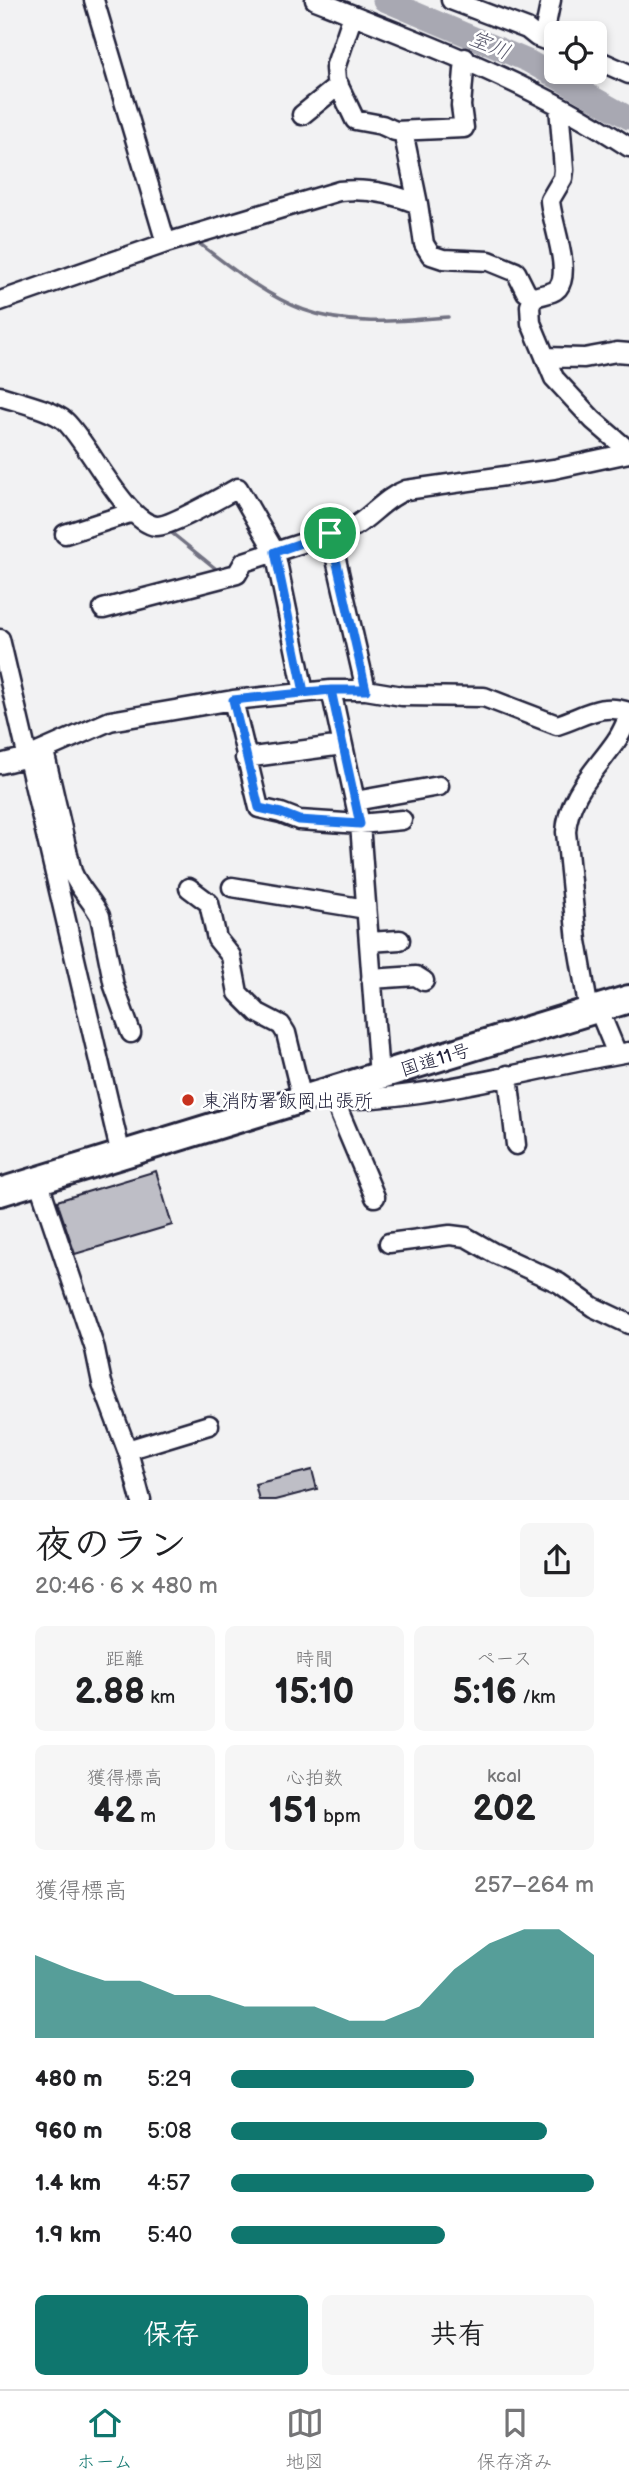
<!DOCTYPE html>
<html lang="ja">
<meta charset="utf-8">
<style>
body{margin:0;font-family:"Balsamiq Sans","Klee One",sans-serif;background:#f6f6f6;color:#202124;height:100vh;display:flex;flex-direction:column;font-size:26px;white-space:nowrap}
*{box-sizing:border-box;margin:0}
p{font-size:23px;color:#757577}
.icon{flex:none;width:38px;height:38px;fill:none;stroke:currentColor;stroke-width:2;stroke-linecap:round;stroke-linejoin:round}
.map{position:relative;height:1500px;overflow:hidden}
.sheet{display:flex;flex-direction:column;background:#fff;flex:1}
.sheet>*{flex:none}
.tools{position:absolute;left:544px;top:21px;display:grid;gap:14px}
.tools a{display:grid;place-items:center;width:63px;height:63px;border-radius:10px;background:#fff;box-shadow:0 4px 10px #0003;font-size:35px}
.pin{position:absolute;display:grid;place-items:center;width:60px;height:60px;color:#fff;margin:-30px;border:4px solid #fff;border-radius:50%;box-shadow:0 2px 7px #0007}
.round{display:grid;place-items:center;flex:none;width:74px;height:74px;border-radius:10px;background:#f6f6f6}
.head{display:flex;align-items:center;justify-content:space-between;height:119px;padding:0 35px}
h1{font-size:38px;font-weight:700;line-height:52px}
.figures{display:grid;grid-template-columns:repeat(3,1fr);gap:10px;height:119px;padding:7px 35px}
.figures div{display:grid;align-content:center;border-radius:10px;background:#f6f6f6;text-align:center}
.figures b{font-size:35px;font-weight:700}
.figures small{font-size:19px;font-weight:400}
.figures p{font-size:19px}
.chart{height:196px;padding:14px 35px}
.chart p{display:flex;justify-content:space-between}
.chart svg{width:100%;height:126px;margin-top:7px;fill:#0f766e;opacity:.7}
.primary-button{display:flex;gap:14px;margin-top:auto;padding:14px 35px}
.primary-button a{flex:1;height:80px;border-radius:10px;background:#0f766e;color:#fff;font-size:28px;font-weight:700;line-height:80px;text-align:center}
.primary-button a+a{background:#f6f6f6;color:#202124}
ul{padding:0 35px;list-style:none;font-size:23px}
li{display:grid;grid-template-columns:112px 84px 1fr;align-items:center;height:52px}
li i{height:18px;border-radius:9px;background:#0f766e}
.tab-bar{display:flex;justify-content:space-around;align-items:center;height:98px;border-top:2px solid #e0e0e0;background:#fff;font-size:19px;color:#757577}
.tab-bar a{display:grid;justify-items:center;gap:4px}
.tab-bar .current{color:#0f766e}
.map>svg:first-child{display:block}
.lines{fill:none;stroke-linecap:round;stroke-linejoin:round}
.stream{stroke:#727282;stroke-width:3.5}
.river{stroke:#a8a8b2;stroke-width:23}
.building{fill:#bebec6;stroke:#22223b;stroke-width:2}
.minor-casing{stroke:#22223b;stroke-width:23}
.highway-casing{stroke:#22223b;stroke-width:32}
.minor{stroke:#fff;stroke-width:18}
.highway{stroke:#fff;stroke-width:26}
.route-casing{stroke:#fff;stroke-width:14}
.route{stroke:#1a73e8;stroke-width:9}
.poi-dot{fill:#c8321e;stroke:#fff;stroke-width:2.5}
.labels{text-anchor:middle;stroke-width:5;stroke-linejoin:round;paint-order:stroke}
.street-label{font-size:19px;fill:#22223b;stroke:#fff}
.poi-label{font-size:19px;fill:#22223b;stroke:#fff;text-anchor:start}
.water-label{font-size:21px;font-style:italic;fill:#58586b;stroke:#fff}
</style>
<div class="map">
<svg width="629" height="1500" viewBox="0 0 629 1500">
<rect width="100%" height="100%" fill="#f2f2f3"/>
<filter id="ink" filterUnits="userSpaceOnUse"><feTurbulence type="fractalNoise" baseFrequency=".0143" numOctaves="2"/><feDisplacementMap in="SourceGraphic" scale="14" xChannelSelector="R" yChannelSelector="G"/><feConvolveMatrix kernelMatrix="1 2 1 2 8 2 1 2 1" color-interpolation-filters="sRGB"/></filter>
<g filter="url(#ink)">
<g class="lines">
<path class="stream" d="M196 241C229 266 265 296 304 310 350 327 401 321 448 317
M168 530 215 568"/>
<path class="river" d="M384 0 528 61 629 118"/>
</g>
<path class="building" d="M156 1171 172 1225 75 1254 57 1201Z
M312 1470 317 1489 275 1500H259L255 1484Z"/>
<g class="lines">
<g class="minor-casing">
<path id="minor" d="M94 0 166 243
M315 0C424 43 531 82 629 147
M451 0 527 29 537 37 556 44
M353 15 335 68 336 80 355 120 382 125 395 131 464 128 461 106 465 58
M543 39 551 0
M595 59 629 74
M302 115 339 85
M403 131 418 204
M533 298C541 294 553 294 558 288 572 271 551 221 550 200L563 178 564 170 559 106
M0 301 166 243 339 191C365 188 394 194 418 204L424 244 431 255 443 259 489 261 516 272 526 292 533 298 530 306 531 323 554 378 593 420 629 451
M545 357 584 358 617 352 629 353
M0 396C18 402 51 409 65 421 88 442 125 522 156 526 170 527 223 496 238 488L275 552 304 692
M330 533 366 690
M65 534 133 512
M103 609 237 574 244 562 355 526C373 515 385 498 406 490L554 469 629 453
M0 639 121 1155
M331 690 360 824 379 1076
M233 700 259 808 281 813 299 820 360 824 402 820
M44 751 72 872C79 889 92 900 100 916L114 986 131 1033
M245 758 343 745
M0 764 28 757 110 721 233 700 331 690H366L402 696 484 697 557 725C584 717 600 702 629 712
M355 801 439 786
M232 887 366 909
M189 888 209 903 217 939 231 956 238 993 258 1013 281 1025 286 1033 302 1099C413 1106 521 1070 629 1052
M369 942 400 940
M371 979 416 976 424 981
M598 1008 617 1054
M589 1011 577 941 566 832C568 795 596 770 616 741 622 733 625 724 629 716
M508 1075 516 1145
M338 1101 340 1114 375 1197
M38 1180 95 1349 102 1383 129 1455 141 1500
M389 1243 450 1235 466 1237 494 1253 559 1283 593 1307 629 1324
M127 1450 209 1425"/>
</g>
<g class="highway-casing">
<path id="highway" d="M0 1192 629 999"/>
</g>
<use href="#minor" class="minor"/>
<use href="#highway" class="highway"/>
</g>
</g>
<g class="lines" filter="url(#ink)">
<g class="route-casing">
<path id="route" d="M330 533 275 552 304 692 331 690 360 824 299 820 281 813 259 808 233 700 331 690H366L330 533"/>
</g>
<use href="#route" class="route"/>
</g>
<circle class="poi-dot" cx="188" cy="1100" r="7"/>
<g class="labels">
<g class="street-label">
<text transform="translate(435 1059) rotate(-17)" y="7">国道11号</text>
</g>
<g class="poi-label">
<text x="202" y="1107">東消防署飯岡出張所</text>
</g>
<g class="water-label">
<text transform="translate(490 45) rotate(23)" y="7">室川</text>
</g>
</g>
</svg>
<div class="tools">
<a><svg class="icon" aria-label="locate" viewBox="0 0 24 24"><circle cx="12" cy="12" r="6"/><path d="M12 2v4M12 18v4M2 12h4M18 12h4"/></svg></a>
</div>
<div class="pin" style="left:330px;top:533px;background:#1e9e55"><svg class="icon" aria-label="arrive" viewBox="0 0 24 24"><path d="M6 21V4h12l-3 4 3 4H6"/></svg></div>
</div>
<section class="sheet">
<div class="head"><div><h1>夜のラン</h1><p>20:46 · 6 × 480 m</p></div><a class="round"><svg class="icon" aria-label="share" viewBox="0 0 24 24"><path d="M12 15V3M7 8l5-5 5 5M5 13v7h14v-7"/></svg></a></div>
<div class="figures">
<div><p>距離</p><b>2.88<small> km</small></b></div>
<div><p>時間</p><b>15:10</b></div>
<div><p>ペース</p><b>5:16<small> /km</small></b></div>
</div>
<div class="figures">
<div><p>獲得標高</p><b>42<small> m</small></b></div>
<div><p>心拍数</p><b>151<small> bpm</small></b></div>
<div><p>kcal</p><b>202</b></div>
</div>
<div class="chart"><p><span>獲得標高</span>257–264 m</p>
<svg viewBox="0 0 160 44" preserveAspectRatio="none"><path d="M0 44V15L10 20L20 24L30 24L40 29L50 29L60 33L70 33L80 33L90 38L100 38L110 33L120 20L130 11L140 6L150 6L160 15V44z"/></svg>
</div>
<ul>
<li><b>480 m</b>5:29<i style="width:67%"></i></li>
<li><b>960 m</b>5:08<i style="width:87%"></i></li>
<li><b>1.4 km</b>4:57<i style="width:100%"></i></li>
<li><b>1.9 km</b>5:40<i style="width:59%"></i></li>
</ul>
<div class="primary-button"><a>保存</a><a>共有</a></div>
</section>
<nav class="tab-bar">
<a class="current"><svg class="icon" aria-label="home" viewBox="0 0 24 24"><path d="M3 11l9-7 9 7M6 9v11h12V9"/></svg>ホーム</a>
<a><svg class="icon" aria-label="map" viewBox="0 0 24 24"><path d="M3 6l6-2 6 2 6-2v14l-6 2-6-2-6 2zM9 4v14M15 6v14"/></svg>地図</a>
<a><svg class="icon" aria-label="saved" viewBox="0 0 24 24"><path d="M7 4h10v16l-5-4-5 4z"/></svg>保存済み</a>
</nav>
